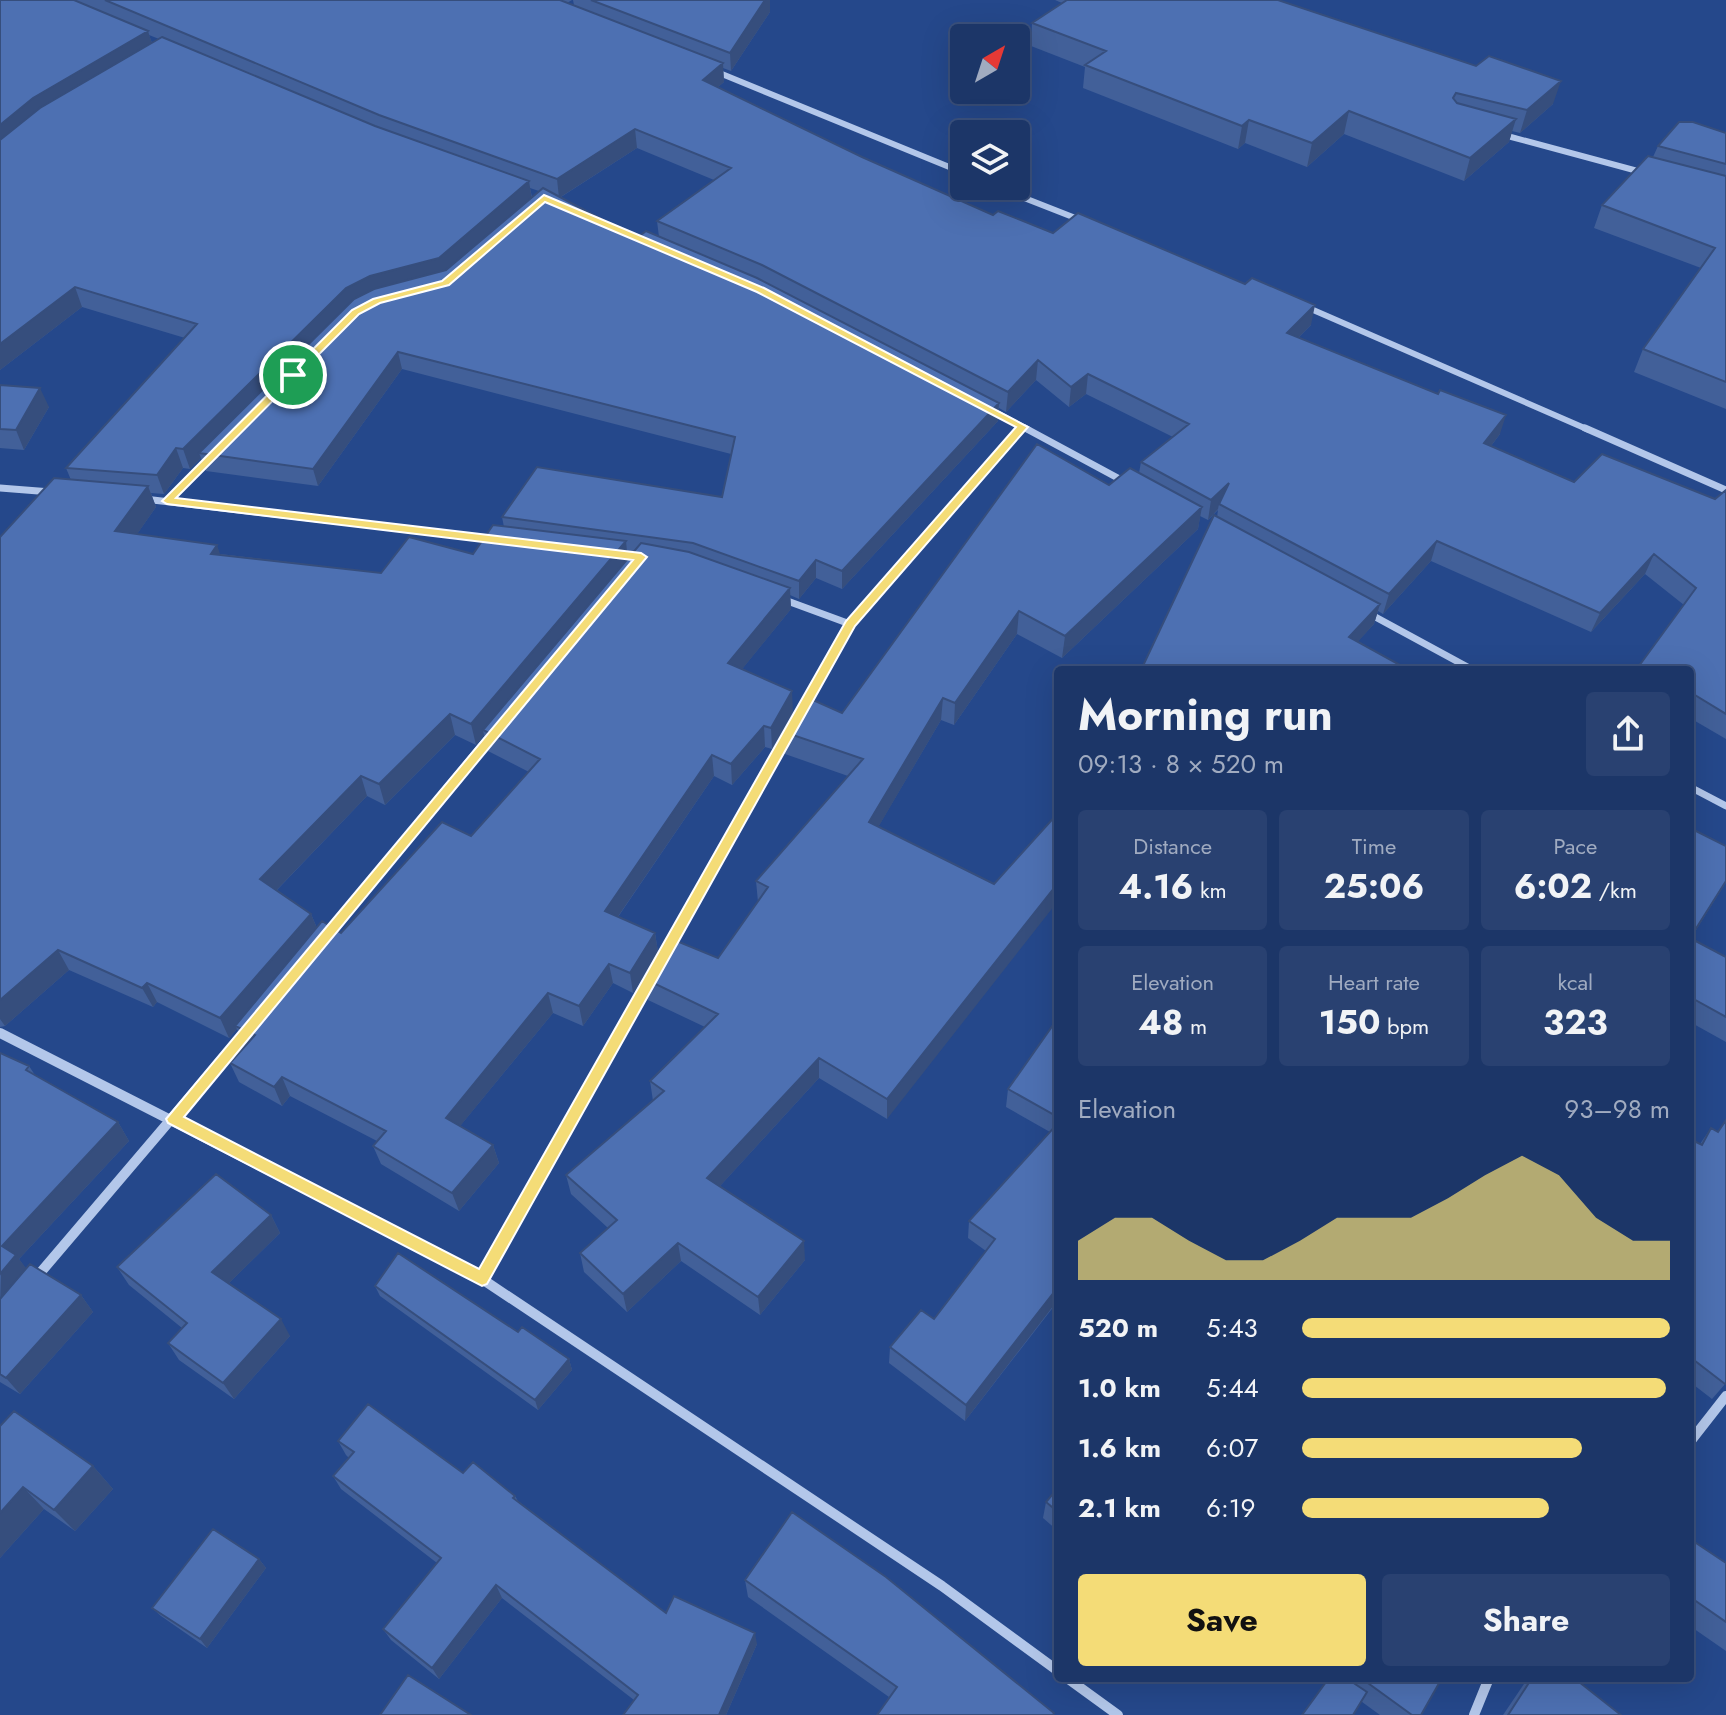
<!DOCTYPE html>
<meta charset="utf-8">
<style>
body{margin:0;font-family:Jost,sans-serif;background:#294171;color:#f1f3f6;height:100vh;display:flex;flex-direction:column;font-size:30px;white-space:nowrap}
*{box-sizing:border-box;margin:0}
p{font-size:26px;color:#a0abc0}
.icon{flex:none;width:44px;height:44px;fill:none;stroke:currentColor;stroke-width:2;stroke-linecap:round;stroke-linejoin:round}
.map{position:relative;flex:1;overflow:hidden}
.sheet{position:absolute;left:1054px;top:666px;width:640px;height:1016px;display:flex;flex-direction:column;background:#1c3668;border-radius:8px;box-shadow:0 8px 32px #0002,0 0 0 2px #3a507c}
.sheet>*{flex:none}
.needle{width:52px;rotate:39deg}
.tools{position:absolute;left:950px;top:24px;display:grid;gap:16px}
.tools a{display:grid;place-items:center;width:80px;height:80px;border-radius:8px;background:#1c3668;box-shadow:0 8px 32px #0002,0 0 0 2px #3a507c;font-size:40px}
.pin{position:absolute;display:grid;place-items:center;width:68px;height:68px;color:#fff;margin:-34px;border:4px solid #fff;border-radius:50%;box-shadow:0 2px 8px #0007}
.round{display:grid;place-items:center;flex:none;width:84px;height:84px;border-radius:8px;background:#294171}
.summary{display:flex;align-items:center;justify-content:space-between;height:136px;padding:0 24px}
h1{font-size:44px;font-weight:700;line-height:60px}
.figures{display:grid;grid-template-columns:repeat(3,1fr);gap:12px;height:136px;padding:8px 24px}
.figures div{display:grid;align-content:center;border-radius:8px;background:#294171;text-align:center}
.figures b{font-size:34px;font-weight:700}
.figures small{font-size:22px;font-weight:400}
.figures p{font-size:22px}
.chart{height:224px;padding:16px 24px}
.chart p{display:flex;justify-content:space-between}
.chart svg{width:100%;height:144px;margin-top:8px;fill:#f4dc77;opacity:.7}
.primary-button{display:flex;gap:16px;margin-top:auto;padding:16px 24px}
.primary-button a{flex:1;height:92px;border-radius:8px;background:#f4dc77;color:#111;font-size:32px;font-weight:700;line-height:92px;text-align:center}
.primary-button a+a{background:#294171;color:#f1f3f6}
ul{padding:0 24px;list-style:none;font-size:26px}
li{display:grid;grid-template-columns:128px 96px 1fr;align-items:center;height:60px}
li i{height:20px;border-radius:10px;background:#f4dc77}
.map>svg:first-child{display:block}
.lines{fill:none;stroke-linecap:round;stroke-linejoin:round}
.street-far2{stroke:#b3c7ea;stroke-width:6}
.street-far1{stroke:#b3c7ea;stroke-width:7}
.street{stroke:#b3c7ea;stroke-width:10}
.wall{fill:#426099;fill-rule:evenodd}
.shaded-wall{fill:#364e7d}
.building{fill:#4d70b2;stroke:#364e7d;stroke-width:2}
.route{fill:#f4dc77;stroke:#fff;stroke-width:2;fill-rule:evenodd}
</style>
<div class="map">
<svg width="1726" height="1715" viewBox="0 0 1726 1715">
<rect width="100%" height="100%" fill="#25488b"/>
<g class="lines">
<path class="street-far2" d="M717 72 964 173
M1500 134 1645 173
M994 186 1083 221
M1304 306 1589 430
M991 410 1029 430
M1019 430 1022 427"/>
<path class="street-far1" d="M1025 428 1127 483
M1585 428 1726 490
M0 488 51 492
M144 499 492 539
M167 501 209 459
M782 599 850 624 1021 428
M1368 613 1473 670
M804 707 850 624
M1690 787 1726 806
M326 934 491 734
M668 947 789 732
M645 989 650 980"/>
<path class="street" d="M0 1033 482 1279 942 1586 1058 1671
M35 1279 247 1030
M482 1279 646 987
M1690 1442 1726 1396
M1067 1678 1118 1715
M1474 1715 1489 1678"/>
</g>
<path class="wall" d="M0 0H572L567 3 574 5 573 0H770V12L731 71 723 68 724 82 718 87 862 157 993 215 1053 233 1311 325 1298 338 1500 434 1491 446 1574 482 1715 499 1726 490V739L1690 718V670L1684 605 1645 574 1591 632 1431 561 1383 614 1378 611 1374 624 1358 641 1141 670 1217 517 1218 510 1208 520 1200 516 1198 529 1062 658 1017 634 954 725 941 720 878 827 994 884 887 1119 819 1078 720 1186 805 1260 760 1315 681 1261 627 1312 584 1272 580 1253 608 1228 571 1194 566 1175 653 1101 650 1081 705 1027 648 1000 645 979 718 958 758 902 756 881 848 776 785 754 784 732 842 713 1109 485 1139 473 1141 462 1173 437 1086 394 1069 407 1036 380 1006 412 999 408 998 421 842 589 816 578 799 599 790 595 791 609 742 669 793 712 772 749 765 747 732 785 714 776 618 917 655 933 658 952 633 993 613 983 583 1026 553 1013 460 1126 493 1145 499 1163 459 1211 381 1164 373 1146 377 1141 290 1096 282 1106 239 1082 230 1063 246 1046 237 1029 229 1038 157 1002 153 1007 69 970 5 1026 0 1027V537L71 480 66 468 185 338 82 307 0 370ZM149 35 159 39 152 43ZM637 148 714 180 657 221 659 237 637 238 561 197ZM530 188 539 191 532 197ZM402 369 731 454 722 497 502 517 504 527 473 554 381 573 220 554 137 534 156 507 151 493 164 494 183 468 190 469 201 458 206 471 318 486ZM627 551 633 552 628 558ZM455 735 476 745 484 735 488 751 529 772 471 836 341 933 317 928 311 914 277 890 367 796 385 805Z
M1055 0H1278L1553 104 1520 133 1512 131 1509 142 1464 181 1344 134 1307 167 1245 143 1238 149 1083 88 1085 67 1031 46 1032 23 1062 3Z
M1726 133V409L1634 372 1643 349 1701 268 1594 228 1602 205 1653 157 1658 146Z
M0 385 49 407 24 450 0 448Z
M1690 828 1726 846V882L1691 938 1726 957V1042L1690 1022Z
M1058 1018V1301L965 1421 889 1363 890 1347 934 1319 986 1251 968 1238 969 1221 1050 1132 1006 1107 1008 1089Z
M0 1053 29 1066 35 1075 118 1122 129 1141 19 1259 26 1269 81 1295 93 1312 20 1394 0 1382Z
M1711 1128 1726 1383 1712 1399 1690 1382V1139L1700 1144Z
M271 1215 280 1233 228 1284 290 1336 234 1399 179 1360 168 1343 182 1328 129 1285 117 1267Z
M375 1286 518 1332 569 1359 572 1370 538 1410 380 1296Z
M0 1426 93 1466 113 1489 75 1531 44 1509 0 1558Z
M338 1441 463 1473 515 1496 518 1501 666 1613 757 1644 726 1715H623L634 1700 502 1598 439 1679 391 1640 383 1629 437 1563 341 1489 333 1476 349 1458 346 1455Z
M1058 1488V1531L1043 1518 1046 1502Z
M1690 1539 1726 1563V1651L1690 1626Z
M259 1559 266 1568 207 1648 161 1616 152 1608Z
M745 1580 1054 1713V1715H877L889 1697 748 1597Z
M1329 1678H1442L1421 1715H1380Z
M1528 1678H1574L1621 1715H1503Z"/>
<path class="shaded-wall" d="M765 0H770V12L731 71 730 53Z
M148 31 154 50 0 150V125L33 98Z
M723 63 724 82 704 99 703 80Z
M1561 81 1553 104 1520 133 1527 110Z
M1349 111 1344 134 1307 167 1312 143Z
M1516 119 1509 142 1464 181 1470 158Z
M1249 120 1245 143 1238 149 1242 126Z
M635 129 637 148 559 198 557 179Z
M529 181 532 200 443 278 199 453 201 458 190 469 183 449 346 288Z
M75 287 82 307 0 370V344Z
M1315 305 1311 325 1283 353 1287 333Z
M398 352 402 369 318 486 313 469Z
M1038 360 1036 380 1006 412 1008 392Z
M1088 374 1086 394 1069 407 1071 387Z
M40 388 49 407 24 450 16 430Z
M999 403 998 421 842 589V571Z
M1506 415 1500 434 1478 463 1484 443Z
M176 448 183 468 164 494 157 475Z
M1229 483 1219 504 1218 509 1208 520 1211 500Z
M148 486 156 507 124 553 115 531Z
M1202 507 1198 529 1062 658 1065 636Z
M626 541 628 562 483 730 484 735 476 745 471 724Z
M1437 541 1431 561 1383 614 1389 594Z
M217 545 224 566 211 554Z
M1654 554 1645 574 1591 632 1600 613Z
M816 560V578L799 599V581Z
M790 588 791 609 730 684 728 663Z
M1380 604 1374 624 1344 657 1349 637Z
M1019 611 1017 634 954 725 955 703Z
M792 691 793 712 772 749 771 728Z
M943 698 941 720 869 843V822Z
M450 714 455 735 385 805 379 784Z
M764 726 765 747 732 785 731 764Z
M712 755 714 776 608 931 605 911Z
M361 776 367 796 268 899 260 879Z
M1058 883V901L887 1119V1099Z
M311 914 319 933 235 1026 237 1029 229 1038 220 1018Z
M655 933 658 952 633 993 630 973Z
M58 950 69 970 5 1026 0 1019V1000Z
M609 964 613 983 583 1026 579 1006Z
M147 983 157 1002 153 1007 142 988Z
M548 993 553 1013 452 1136 446 1118Z
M819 1058V1078L710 1197 707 1178Z
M282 1077 290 1096 282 1106 274 1087Z
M118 1122 129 1141 19 1259 30 1273 0 1308 2 1246Z
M493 1145 499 1163 459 1211 452 1193Z
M271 1215 280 1233 222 1290 212 1272Z
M804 1241 805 1260 760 1315 758 1297Z
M678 1243 681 1261 627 1312 623 1294Z
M1058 1287 1057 1301 965 1421 966 1405Z
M81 1295 93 1312 20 1394 6 1378Z
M281 1319 290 1336 234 1399 223 1383Z
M569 1359 572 1370 538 1410 535 1400Z
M93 1466 113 1489 75 1531 54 1510Z
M23 1487 44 1509 0 1558V1513Z
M259 1559 266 1568 207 1648 200 1639Z
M496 1585 502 1598 439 1679 432 1668Z
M755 1633 757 1644 726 1715H719Z"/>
<path class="building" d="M0 0H74L148 31 33 98 0 125Z
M105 0H560L723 63 703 80 862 157 993 215 998 211 1053 233 1078 213 1245 284 1252 278 1315 305 1287 333 1438 394 1440 390 1506 415 1484 443 1574 482 1602 454 1715 499 1726 490V714L1690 692V670H1636L1696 588 1654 554 1600 613 1437 541 1389 594 1219 504 1229 483 1211 500 1141 462 1189 424 1088 374 1071 387 1038 360 1008 392 762 265 657 221 731 168 635 129 557 179 379 115Z
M591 0H765L730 53Z
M1067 0H1278L1476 66 1489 56 1561 81 1527 110 1456 93 1453 98 1457 103 1516 119 1470 158 1349 111 1312 143 1249 120 1242 126 1085 65 1106 51 1032 23Z
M162 37 375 126 529 181 439 258 370 276 346 288 183 449 176 448 157 475 66 468 197 324 75 287 0 344V140L40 108Z
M1679 122H1693L1726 133V164L1658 146Z
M1648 156 1726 176V382L1643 349 1715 248 1602 205Z
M543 188 637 238 646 231 757 278 999 403 842 571 816 560 799 581 693 543 502 517 537 467 722 497 735 437 398 352 313 469 199 453 354 299 374 289 446 270Z
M0 385 40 388 16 430 0 429Z
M1037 444 1109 485 1130 468 1202 507 1065 636 1019 611 955 703 943 698 869 822 994 884 1058 813V883L887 1099 819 1058 707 1178 804 1241 758 1297 678 1243 623 1294 580 1253 617 1220 566 1175 664 1091 650 1081 718 1014 645 979 651 966 667 937 718 958 768 887 756 881 863 759 784 732 804 696 842 713Z
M54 478 148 486 115 531 217 545 211 554 381 573 409 537 473 554 493 525 626 541 471 724 450 714 379 784 361 776 260 879 311 914 220 1018 147 983 142 988 58 950 0 1000V537Z
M1214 515 1380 604 1349 637 1409 670H1141Z
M641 543 689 552 790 588 728 663 792 691 771 728 764 726 731 764 712 755 605 911 655 933 630 973 609 964 579 1006 548 993 446 1118 493 1145 452 1193 373 1146 386 1131 282 1077 274 1087 230 1063 255 1035 235 1026 322 921 341 933 442 822 471 836 540 759 483 730Z
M1462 666 1470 670H1459Z
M1690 828 1726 846V881L1690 938 1726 957V1017L1690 997Z
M1058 1018V1117L1008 1089Z
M0 1053 29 1066 26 1070 118 1122 2 1246 16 1255 0 1274Z
M1726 1120V1383L1725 1384 1690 1357V1139L1702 1145 1711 1128 1718 1132Z
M1058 1123V1287L966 1405 890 1347 921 1310 934 1319 995 1239 969 1221Z
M216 1174 271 1215 212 1272 281 1319 223 1383 168 1343 187 1323 117 1267Z
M398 1253 518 1332 522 1327 569 1359 535 1400 375 1286Z
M30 1264 81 1295 6 1378 0 1374V1299Z
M368 1404 463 1473 473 1462 515 1496 513 1498 666 1613 674 1596 755 1633 719 1715H623L638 1695 496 1585 432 1668 383 1629 441 1558 333 1476 354 1452 338 1441Z
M14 1411 93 1466 54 1510 23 1487 0 1513V1426Z
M1058 1488V1512L1046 1502Z
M792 1512 886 1577 1054 1713 1053 1715H877L897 1687 745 1580Z
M213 1529 259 1559 200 1639 152 1608Z
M1690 1539 1726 1563V1622L1690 1597Z
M408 1675 471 1715H380Z
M1329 1678H1346L1367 1692 1353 1715H1302Z
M1361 1678H1442L1421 1715H1412Z
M1532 1678H1574L1621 1715H1508Z"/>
<path class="route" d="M544 195 764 288 1028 427 855 626 487 1284 482 1286 168 1123 166 1119 633 560 167 504 162 501 352 310 373 299 442 281ZM545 202 757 292 1016 427 846 621 479 1269 184 1117 647 557 641 553 176 498 359 314 380 303 449 285Z"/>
</svg>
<div class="tools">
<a><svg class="needle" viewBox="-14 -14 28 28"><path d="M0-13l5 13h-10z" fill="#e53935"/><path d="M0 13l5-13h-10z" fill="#a0abc0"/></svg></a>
<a><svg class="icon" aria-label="layers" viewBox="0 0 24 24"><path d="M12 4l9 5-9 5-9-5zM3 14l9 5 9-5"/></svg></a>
</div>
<div class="pin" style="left:293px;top:375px;background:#1e9e55"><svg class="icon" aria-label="arrive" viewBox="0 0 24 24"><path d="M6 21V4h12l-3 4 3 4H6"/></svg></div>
<section class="sheet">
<div class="summary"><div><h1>Morning run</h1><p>09:13 · 8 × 520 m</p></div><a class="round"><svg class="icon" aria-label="share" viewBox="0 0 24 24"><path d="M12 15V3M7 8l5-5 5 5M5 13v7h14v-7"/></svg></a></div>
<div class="figures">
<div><p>Distance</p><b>4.16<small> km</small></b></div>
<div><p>Time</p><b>25:06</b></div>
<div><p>Pace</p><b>6:02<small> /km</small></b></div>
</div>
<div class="figures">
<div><p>Elevation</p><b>48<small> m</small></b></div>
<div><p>Heart rate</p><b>150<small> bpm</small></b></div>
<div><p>kcal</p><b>323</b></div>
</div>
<div class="chart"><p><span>Elevation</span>93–98 m</p>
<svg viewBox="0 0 160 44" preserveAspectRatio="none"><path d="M0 44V32L10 25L20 25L30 32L40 38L50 38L60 32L70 25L80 25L90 25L100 19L110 12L120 6L130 12L140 25L150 32L160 32V44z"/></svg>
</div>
<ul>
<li><b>520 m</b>5:43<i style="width:100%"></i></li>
<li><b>1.0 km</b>5:44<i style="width:99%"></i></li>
<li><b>1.6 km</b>6:07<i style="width:76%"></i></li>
<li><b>2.1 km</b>6:19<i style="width:67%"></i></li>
</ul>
<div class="primary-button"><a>Save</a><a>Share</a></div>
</section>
</div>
